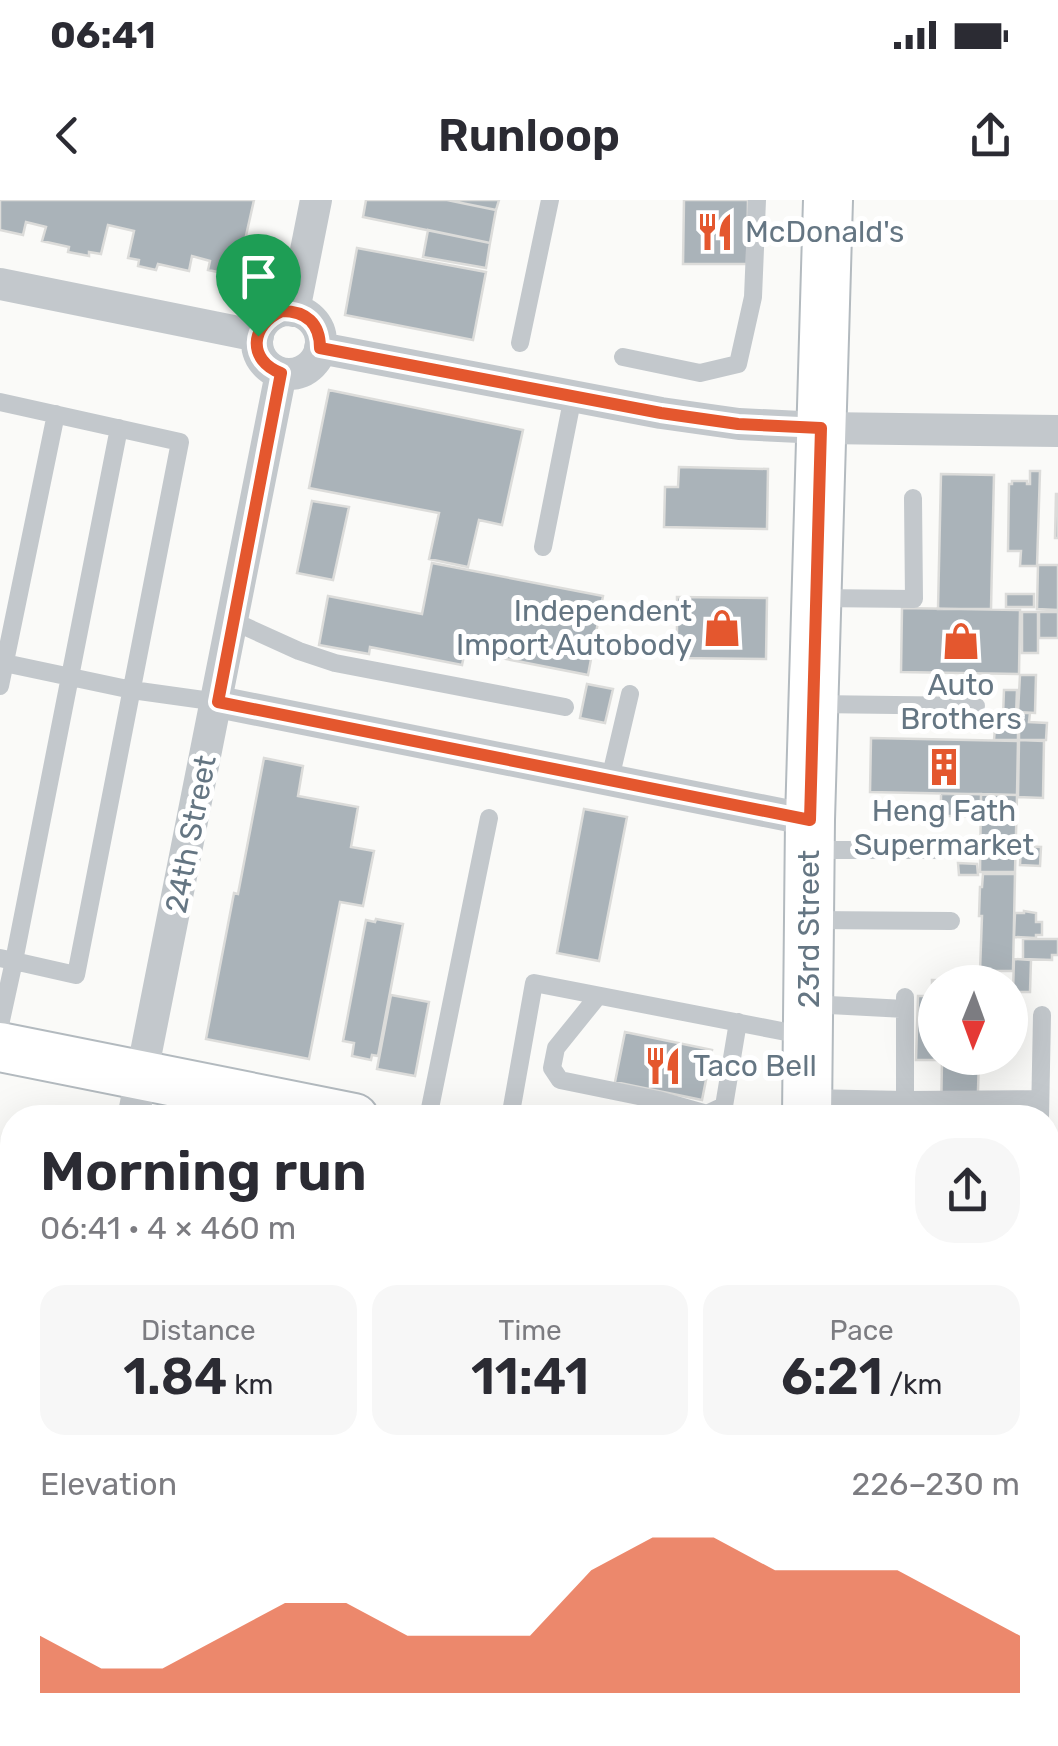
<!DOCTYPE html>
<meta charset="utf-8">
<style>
body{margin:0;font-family:Rubik,sans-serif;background:#f7f7f7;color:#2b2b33;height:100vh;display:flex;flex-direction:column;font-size:38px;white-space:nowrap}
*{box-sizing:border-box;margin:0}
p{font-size:32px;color:#7c7c81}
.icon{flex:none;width:55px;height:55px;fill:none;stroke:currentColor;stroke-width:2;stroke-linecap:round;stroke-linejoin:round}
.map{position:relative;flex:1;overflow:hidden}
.details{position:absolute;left:0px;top:905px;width:1060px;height:642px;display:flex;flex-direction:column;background:#fff;border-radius:40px 40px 0 0;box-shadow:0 10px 40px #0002}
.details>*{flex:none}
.needle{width:65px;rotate:181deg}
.controls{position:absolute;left:918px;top:765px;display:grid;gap:20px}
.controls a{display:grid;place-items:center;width:110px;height:110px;border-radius:50%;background:#fff;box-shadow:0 10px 40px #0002;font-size:50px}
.pin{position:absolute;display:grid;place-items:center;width:85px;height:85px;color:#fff;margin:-102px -42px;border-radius:50% 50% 50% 0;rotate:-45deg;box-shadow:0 0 10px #0007}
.pin .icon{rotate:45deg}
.round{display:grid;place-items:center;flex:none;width:105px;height:105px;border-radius:40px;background:#f7f7f7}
.overview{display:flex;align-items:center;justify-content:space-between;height:170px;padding:0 40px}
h1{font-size:55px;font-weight:600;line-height:75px}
.metrics{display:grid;grid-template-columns:repeat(3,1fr);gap:15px;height:170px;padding:10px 40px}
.metrics div{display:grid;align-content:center;border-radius:25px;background:#f7f7f7;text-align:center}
.metrics b{font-size:50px;font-weight:600}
.metrics small{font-size:28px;font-weight:400}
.metrics p{font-size:28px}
.chart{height:280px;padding:20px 40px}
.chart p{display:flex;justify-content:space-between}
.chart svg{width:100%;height:180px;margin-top:10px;fill:#e4572e;opacity:.7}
.status{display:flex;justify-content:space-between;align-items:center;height:70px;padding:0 50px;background:#fff;direction:ltr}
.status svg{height:28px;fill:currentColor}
header{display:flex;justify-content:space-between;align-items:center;height:130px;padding:0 40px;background:#fff;font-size:45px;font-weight:600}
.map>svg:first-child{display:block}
.building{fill:#aab3b9;stroke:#dcdcda;stroke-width:2.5}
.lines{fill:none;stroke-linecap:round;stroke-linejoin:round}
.secondary-casing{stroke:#b3babf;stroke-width:52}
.lane{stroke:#c3c8cc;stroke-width:18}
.street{stroke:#c3c8cc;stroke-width:32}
.secondary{stroke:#fff;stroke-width:48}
.route-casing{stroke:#fff;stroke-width:20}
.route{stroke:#e4572e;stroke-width:12}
.labels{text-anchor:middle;stroke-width:10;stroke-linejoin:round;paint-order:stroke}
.poi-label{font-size:30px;fill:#657683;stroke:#fff;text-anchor:start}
.street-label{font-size:30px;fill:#657683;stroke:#fff}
</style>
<div class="status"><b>06:41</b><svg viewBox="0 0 49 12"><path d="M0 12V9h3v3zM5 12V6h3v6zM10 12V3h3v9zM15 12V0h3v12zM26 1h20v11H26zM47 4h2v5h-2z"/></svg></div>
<header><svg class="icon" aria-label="back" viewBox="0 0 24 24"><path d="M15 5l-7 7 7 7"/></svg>Runloop<svg class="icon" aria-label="share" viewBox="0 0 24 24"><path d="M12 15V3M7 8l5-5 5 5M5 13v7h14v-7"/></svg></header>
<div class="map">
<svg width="1058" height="1546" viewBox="0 0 1058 1546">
<rect width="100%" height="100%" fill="#fafaf8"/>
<path class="building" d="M0 0H254L237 76 208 70 210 61 192 56 189 71 158 64 156 70 138 66 139 60 128 58 134 31 108 25 101 54 89 52V56L68 52 69 47 42 41 46 27 26 22 23 35 0 30Z
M366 0H447L496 10 490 43 363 17Z
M447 0H499L496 10Z
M684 0H748L747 64H683Z
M428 30 490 43 486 68 423 57Z
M357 48 486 72 473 140 345 115Z
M329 190 523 230 502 325 479 320 468 367 429 359 439 313 309 288Z
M679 267 768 269 767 329 664 327 665 287H678Z
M1030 271H1040L1037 366H1020L1021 351H1008L1009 284H1012V281H1027V284H1030Z
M941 274 994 275 991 409H938Z
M1056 294H1058V338H1055Z
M312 301 349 307 333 380 297 373Z
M432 363 603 396 588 475 465 451 462 465 370 447 369 454 319 445 328 396 422 414Z
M1038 365H1058V410L1037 409Z
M1006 394H1034V407H1006Z
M677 397 767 398 766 459 677 458Z
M902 408 1020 410 1019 474 901 472Z
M1022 412H1038V453H1022Z
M1039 412H1058V438H1039Z
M1020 475H1036L1035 513 1018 512Z
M587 484 613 489 605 523 580 518Z
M1004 490H1017L1016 516H1003Z
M1019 513H1030L1029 522 1047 523 1046 540H1019Z
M995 528 1018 529V540H994Z
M871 538 1018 541 1017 595 870 592Z
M1019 540 1044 541 1043 598 1018 597Z
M264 558 303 566 298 596 358 607 351 647 374 651 363 706 340 702 309 859 206 839 234 693 238 694Z
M941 594H981V616H941Z
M981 594 1017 595 1015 672H980Z
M584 609 627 617 599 761 557 753Z
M1021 646 1041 647 1040 666 1020 665Z
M958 663 977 664 978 675H959Z
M983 674H1015L1013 771H980L982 716H979L980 687H982Z
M1024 711 1036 713V722H1042V735H1036V738L1014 737 1015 713H1024Z
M376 719 403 724 378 856 372 855 371 860 352 856 354 843 343 841 366 720 375 722Z
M1023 739H1058V755H1052V760L1023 759Z
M1014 759 1031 760 1030 792H1013Z
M932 780 965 781V782H935V791L932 790Z
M391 795 429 802 415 876 377 869Z
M918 796H935V858H988V861H979L977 918H941L942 860H916Z
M625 832 712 850 702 900 615 882Z
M0 1017 10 1019 6 1035 0 1034Z
M0 1035 12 1037 11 1049 0 1047Z
M1053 1068H1058V1132H1051Z
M0 1145 12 1150V1200L0 1198Z
M1048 1155 1058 1156V1201L1048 1200Z
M1048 1324H1058V1357H1048Z
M1052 1372H1058V1397H1051Z
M1052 1457H1058V1495H1051Z
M1048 1504H1058V1543H1044V1535H1048Z
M96 1535 135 1537 134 1546H81L82 1541 94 1543Z
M862 1535H900V1546H862Z
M938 1535H993V1546H938Z"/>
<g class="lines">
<g class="secondary-casing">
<path id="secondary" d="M0 847 354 918
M807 918 810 620 828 0
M1048 998H1058
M792 1546V1535"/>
</g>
<path class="lane" d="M520 143 550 0
M623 157 700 173 738 164 753 97 757 0
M0 202 180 242 76 775 14 761 119 228
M543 347 573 196
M816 398 914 399 913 298
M233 421 299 451 335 463 565 507
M0 462 132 490 218 502
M0 486 56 214
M814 504 976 506
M610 579 630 494
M810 650H941
M810 720 951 721
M0 758 14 761 0 825
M598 796 556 848 552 868 560 880 658 900 707 914 724 906 738 822
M810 804 905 809
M808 898 905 900 1040 899
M428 918 489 618
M510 918 534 783 807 836
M905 918V797
M1040 918 1042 815
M925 1546V1535"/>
<path class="street" d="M0 84 258 136
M257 142a32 32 0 1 1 64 0a32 32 0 1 1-64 0Z
M294 111 316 0
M320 148 661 213 739 224 821 228 1058 231
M218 502 810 620
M133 918 281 173
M6 1546 12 1512
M355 1546 357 1535"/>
<use href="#secondary" class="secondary"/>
</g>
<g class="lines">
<g class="route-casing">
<path id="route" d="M282 111C306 111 320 123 320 148L661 213 738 224 821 228 810 620 218 502 281 173C247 160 250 125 282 111Z"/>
</g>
<use href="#route" class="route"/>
</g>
<defs>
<g id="restaurant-bare" transform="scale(3)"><path d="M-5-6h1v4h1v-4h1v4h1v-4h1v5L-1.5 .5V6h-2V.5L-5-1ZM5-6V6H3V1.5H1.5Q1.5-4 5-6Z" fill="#e4572e" stroke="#fff" stroke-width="2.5" paint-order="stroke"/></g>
<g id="shop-bare" transform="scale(3)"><path d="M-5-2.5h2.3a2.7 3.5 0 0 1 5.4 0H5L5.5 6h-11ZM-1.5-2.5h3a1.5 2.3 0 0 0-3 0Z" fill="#e4572e" stroke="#fff" stroke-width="2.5" paint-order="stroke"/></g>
<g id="building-bare" transform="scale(3)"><path d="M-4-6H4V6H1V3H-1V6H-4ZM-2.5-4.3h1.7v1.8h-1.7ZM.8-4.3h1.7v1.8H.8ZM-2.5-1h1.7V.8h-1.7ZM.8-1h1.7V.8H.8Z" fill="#e4572e" stroke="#fff" stroke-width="2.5" paint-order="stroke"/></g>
</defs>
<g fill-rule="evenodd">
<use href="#restaurant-bare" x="715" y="32"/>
<use href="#shop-bare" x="722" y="428"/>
<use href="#shop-bare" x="961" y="441"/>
<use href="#building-bare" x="944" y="567"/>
<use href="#restaurant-bare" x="663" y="866"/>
</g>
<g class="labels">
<g class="poi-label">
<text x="745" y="42">McDonald's</text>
<text x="692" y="421" text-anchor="end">Independent<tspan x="692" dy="34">Import Autobody</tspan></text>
<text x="961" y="495" text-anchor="middle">Auto<tspan x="961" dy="34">Brothers</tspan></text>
<text x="944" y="621" text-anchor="middle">Heng Fath<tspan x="944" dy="34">Supermarket</tspan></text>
<text x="693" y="876">Taco Bell</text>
</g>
<g class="street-label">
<text transform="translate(191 634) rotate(-79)" y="10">24th Street</text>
<text transform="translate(809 729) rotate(-90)" y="10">23rd Street</text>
</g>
</g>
</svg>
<div class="controls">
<a><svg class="needle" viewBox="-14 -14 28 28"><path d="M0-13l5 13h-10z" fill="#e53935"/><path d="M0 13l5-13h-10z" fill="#7c7c81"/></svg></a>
</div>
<div class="pin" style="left:258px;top:136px;background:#1e9e55"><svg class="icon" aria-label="arrive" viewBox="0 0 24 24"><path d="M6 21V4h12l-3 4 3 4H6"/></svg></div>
<section class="details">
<div class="overview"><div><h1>Morning run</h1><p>06:41 · 4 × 460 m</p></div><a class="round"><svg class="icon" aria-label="share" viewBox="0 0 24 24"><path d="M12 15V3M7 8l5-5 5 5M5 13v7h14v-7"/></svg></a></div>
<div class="metrics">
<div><p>Distance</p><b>1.84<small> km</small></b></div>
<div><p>Time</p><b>11:41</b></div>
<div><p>Pace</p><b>6:21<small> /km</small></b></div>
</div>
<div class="chart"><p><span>Elevation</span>226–230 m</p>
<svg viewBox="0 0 160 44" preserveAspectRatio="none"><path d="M0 44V30L10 38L20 38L30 30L40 22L50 22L60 30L70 30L80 30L90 14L100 6L110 6L120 14L130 14L140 14L150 22L160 30V44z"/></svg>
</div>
</section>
</div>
